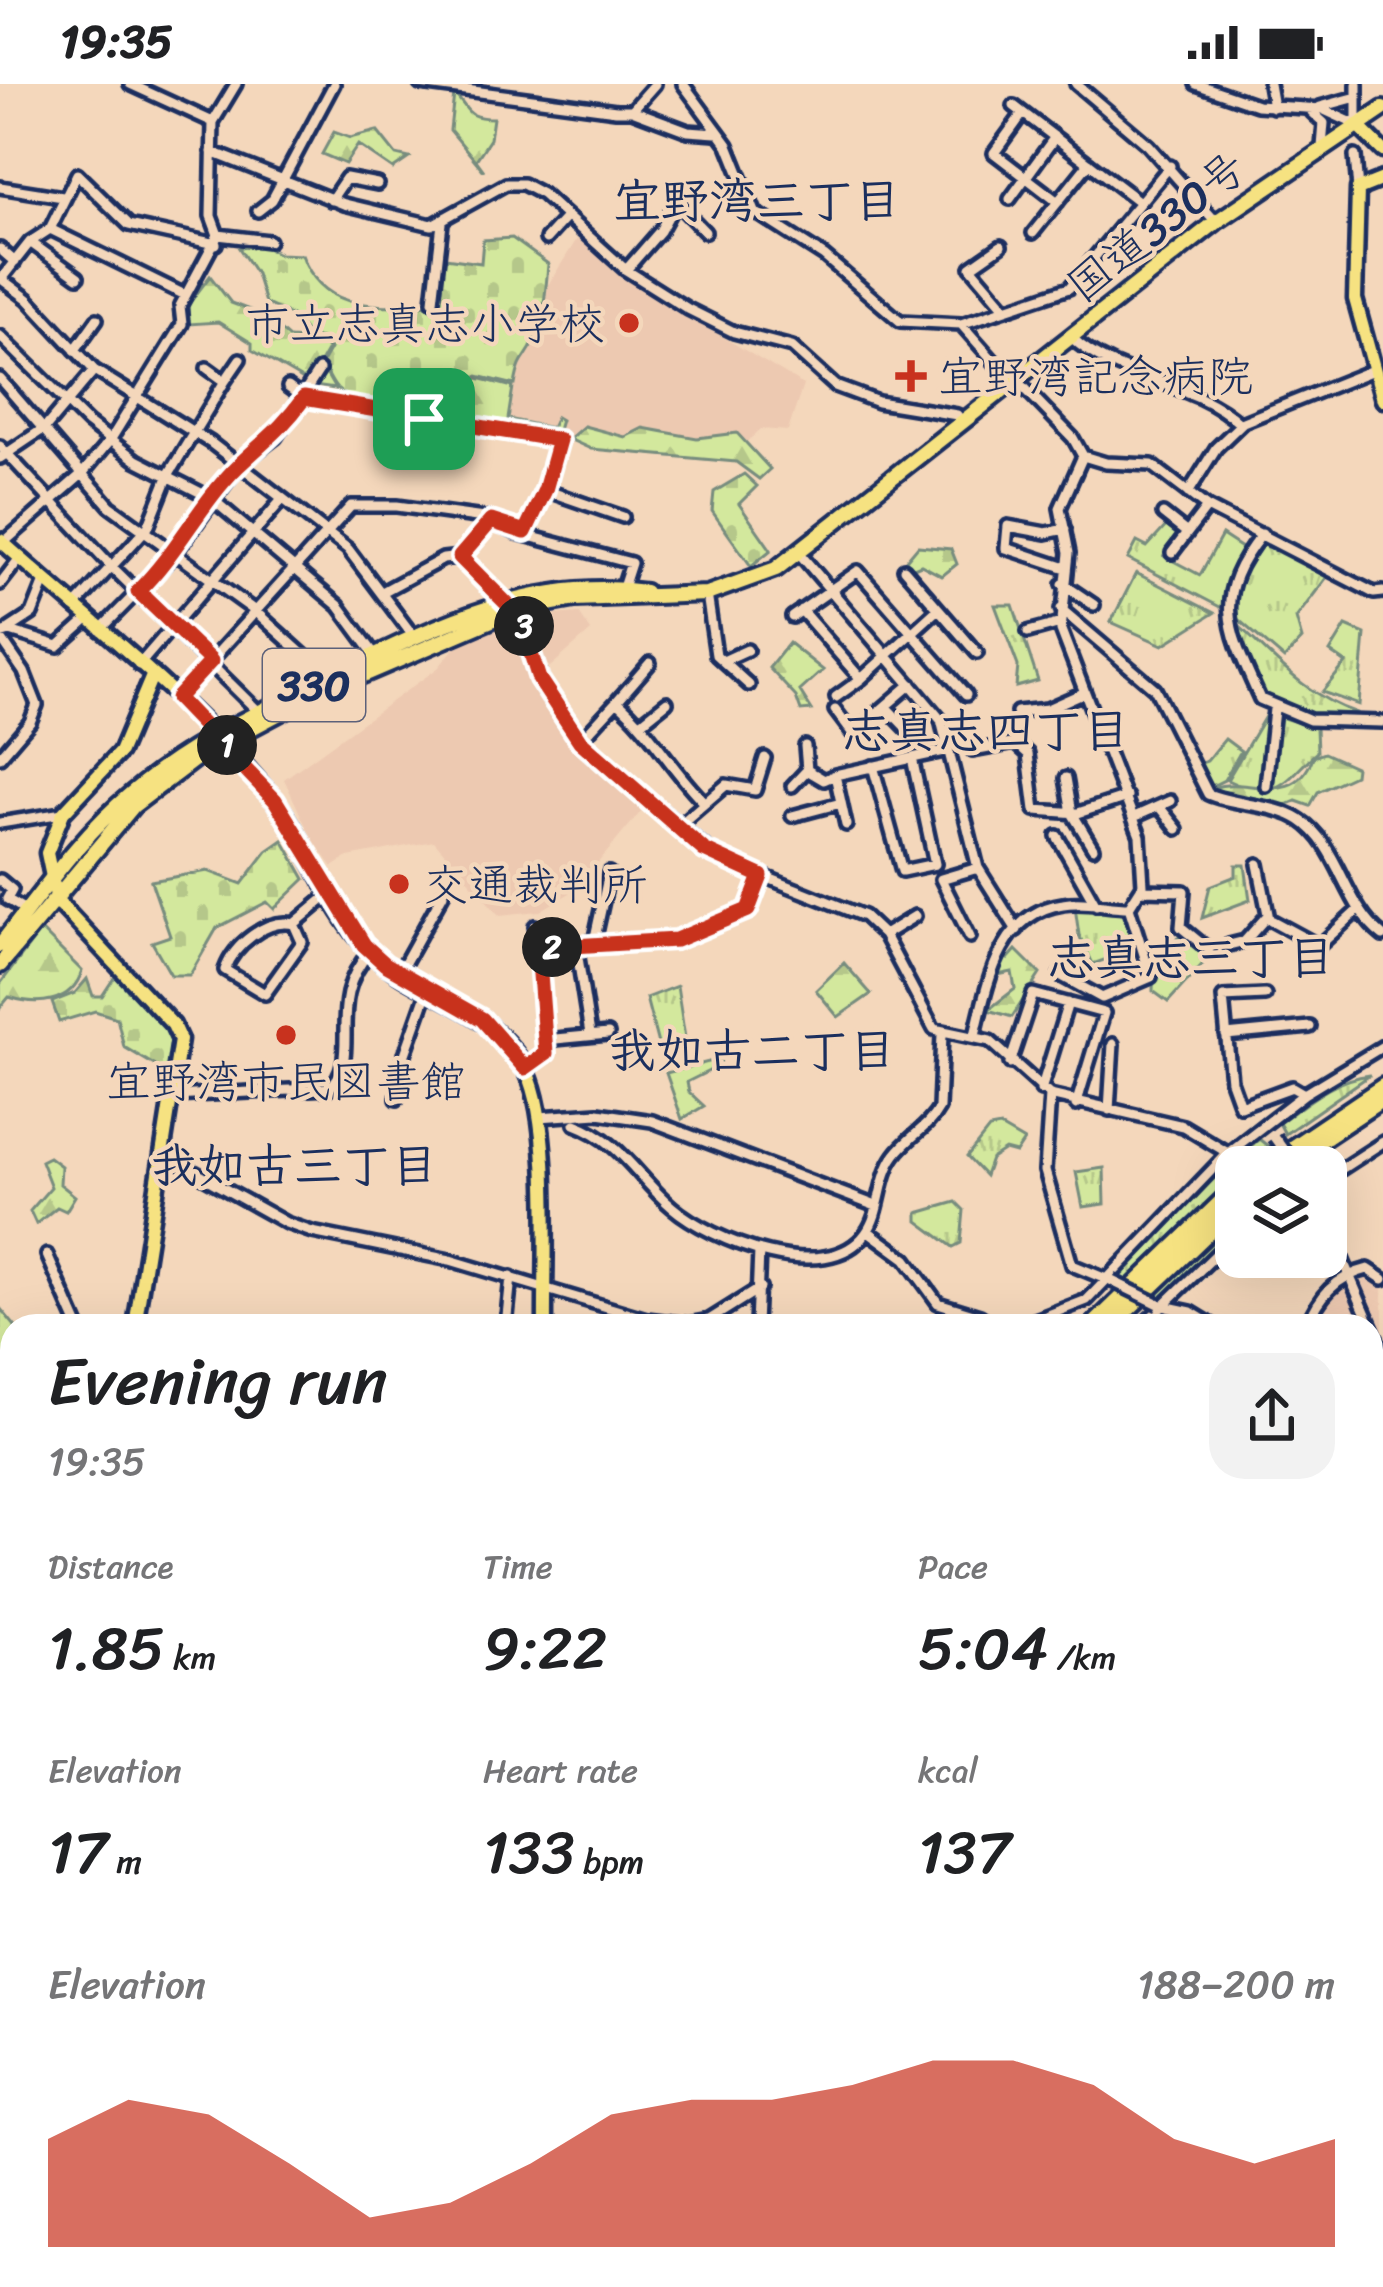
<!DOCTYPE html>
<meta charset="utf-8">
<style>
body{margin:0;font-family:Sriracha,"Klee One",sans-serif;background:#f2f2f2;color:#202124;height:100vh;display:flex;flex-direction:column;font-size:45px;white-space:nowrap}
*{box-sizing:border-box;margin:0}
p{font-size:39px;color:#757577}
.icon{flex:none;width:66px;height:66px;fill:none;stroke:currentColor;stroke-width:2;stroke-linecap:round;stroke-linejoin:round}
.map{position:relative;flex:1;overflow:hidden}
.panel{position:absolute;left:0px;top:1230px;width:1383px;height:975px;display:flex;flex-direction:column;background:#fff;border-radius:36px 36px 0 0;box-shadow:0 12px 48px #0002}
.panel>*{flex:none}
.buttons{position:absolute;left:1215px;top:1062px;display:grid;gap:24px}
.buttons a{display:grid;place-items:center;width:132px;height:132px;border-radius:24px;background:#fff;box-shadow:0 12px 48px #0002;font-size:60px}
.pin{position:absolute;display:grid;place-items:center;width:102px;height:102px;color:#fff;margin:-51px;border-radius:24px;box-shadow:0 6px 18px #0006}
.km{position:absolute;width:60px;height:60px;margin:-30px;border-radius:50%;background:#222;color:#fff;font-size:33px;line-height:60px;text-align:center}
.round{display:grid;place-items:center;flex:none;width:126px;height:126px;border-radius:36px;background:#f2f2f2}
.overview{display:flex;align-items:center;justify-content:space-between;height:204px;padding:0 48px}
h1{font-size:66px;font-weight:600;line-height:90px}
.figures{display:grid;grid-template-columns:repeat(3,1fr);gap:18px;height:204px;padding:12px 48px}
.figures div{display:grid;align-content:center}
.figures b{font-size:60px;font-weight:600}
.figures small{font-size:33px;font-weight:400}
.figures p{font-size:33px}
.chart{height:336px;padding:24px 48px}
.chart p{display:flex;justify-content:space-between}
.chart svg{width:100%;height:216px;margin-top:12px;fill:#c8321e;opacity:.7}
.status{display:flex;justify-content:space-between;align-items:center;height:84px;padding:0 60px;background:#fff;direction:ltr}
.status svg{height:33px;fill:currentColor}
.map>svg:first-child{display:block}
.built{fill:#edc9b1}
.grass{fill:url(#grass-tufts);stroke:#778c7e;stroke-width:3}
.forest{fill:url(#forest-firs);stroke:#778c7e;stroke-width:3}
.cemetery{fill:url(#cemetery-stones);stroke:#778c7e;stroke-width:3}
.water{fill:#97d8f9;stroke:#6594bb;stroke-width:3}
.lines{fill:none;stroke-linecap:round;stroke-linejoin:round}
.stream{stroke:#6594bb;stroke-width:3}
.river{stroke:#97d8f9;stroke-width:15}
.minor-casing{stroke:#1b2f5e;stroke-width:18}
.major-casing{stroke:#1b2f5e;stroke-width:21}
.highway-casing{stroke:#1b2f5e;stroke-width:22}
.minor{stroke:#f4d7bb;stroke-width:9}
.major{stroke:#f6e281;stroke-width:12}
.highway{stroke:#f6e281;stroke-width:14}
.minor-bridge-casing{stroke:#1b2f5e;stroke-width:18;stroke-linecap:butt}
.minor-bridge{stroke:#f4d7bb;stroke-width:9}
.route-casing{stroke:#fff;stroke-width:24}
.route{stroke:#c8321e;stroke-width:15}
.poi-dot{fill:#c8321e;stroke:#f4d7bb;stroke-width:4.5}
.labels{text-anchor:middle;stroke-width:9;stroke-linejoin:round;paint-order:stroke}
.shield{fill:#f4d7bb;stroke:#5c617a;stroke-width:3}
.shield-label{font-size:42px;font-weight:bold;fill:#1b2f5e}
.street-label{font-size:45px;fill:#1b2f5e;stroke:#f4d7bb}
.poi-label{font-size:45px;fill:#1b2f5e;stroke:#f4d7bb;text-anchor:start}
.neighbourhood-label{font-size:48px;font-weight:bold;fill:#1b2f5e;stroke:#f4d7bb}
</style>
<div class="status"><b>19:35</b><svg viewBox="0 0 49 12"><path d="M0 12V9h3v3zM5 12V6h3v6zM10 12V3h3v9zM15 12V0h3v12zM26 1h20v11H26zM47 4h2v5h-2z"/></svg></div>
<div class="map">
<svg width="1383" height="2203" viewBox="0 0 1383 2203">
<defs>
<pattern id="grass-tufts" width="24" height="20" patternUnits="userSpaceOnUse" patternTransform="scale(3)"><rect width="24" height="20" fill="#d3e89d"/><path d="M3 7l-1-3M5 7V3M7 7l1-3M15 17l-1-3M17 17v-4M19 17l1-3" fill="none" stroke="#b5c78a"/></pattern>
<pattern id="forest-firs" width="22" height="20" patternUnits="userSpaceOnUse" patternTransform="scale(3)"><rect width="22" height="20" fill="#d3e89d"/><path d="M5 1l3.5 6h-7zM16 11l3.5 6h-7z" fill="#b5c78a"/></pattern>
<pattern id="cemetery-stones" width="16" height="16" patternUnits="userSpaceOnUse" patternTransform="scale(3)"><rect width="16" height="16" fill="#d3e89d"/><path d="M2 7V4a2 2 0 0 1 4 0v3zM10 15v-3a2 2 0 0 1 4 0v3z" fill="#b5c78a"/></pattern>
</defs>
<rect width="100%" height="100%" fill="#f4d7bb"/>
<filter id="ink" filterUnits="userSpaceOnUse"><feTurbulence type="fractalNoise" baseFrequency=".00833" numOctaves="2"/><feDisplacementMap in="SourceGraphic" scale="24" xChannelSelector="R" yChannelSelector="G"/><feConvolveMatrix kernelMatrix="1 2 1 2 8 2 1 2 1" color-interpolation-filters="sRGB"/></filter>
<g filter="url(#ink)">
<path class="built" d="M577 155 693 235 803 301 788 347 761 345 731 372 507 346 520 274 535 258 548 201Z
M579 529 591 547 550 583 536 572 535 542 553 531Z
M489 544 511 545 546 625 581 668 644 724 575 806 540 827 499 831 434 757 348 773 333 783 311 753 284 695 438 584 457 561Z
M1362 1190 1383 1200V2203H704L703 2193H1371V1242H1311L1333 1205Z
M159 2193H596L586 2203H126Z"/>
<path class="grass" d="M1167 441 1179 451 1164 472 1200 491 1222 451 1245 466 1227 498 1222 524 1128 475 1137 458 1147 463Z
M1265 457 1330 489 1296 534 1302 555 1284 575 1233 531 1234 504Z
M1136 489 1214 529 1163 561 1111 538Z
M995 521H1013L1038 597 1016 603 1018 582Z
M1237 540C1276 576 1306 612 1357 629L1356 635 1309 634 1262 614 1240 562Z
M1346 542 1365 550 1359 621 1322 608 1346 579 1330 568Z
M1267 629 1316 644 1317 668C1286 695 1279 721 1227 696Z
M1225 655 1241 667 1224 696 1212 702 1198 680 1207 677Z
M1236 781H1245L1250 816 1202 834 1210 802 1236 792Z
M1075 823 1124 828 1138 864 1093 880 1079 851Z
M677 902 685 954 659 964 646 914Z
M720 975 721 981 687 998 689 1008 704 1022 682 1035 666 989Z
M1370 991 1285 1050 1279 1039C1308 1018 1334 995 1370 991Z
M1000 1043 1024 1057 1016 1069 1005 1066 991 1075 985 1092 967 1073 989 1045Z
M1259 1055 1269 1063 1248 1083H1236V1094L1124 1199 1114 1195 1216 1086 1222 1087Z
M1104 1084 1105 1120 1083 1123 1076 1088Z
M956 1118 964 1126 961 1159 953 1163 918 1137V1129Z
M1383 2028V2110L1371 2112V2030Z"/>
<path class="forest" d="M454 10C470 24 463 34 493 34L490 55 476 76 484 87 450 46Z
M377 47 396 71 409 74 393 85 358 61 345 80 322 70 334 48 350 54Z
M210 192 231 219 263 231 289 254 321 256 328 265 320 279 335 305 314 302 252 266V259L218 238 189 240 188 221Z
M478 294 513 303 508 335 551 344 556 333 561 336 556 353 364 320 442 314Z
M584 342 625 353 643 344 697 354 737 349 770 385 759 395 736 378 591 365 569 355Z
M789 559 823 586 800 607 812 626 801 627 796 613 769 584Z
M1324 669 1355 683 1354 691 1318 708 1310 722 1296 717C1270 730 1239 714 1213 704 1248 691 1294 726 1313 673Z
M41 846 82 887C72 920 37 922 9 913L0 924V900Z
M1181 852 1209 873 1168 918 1153 907C1153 881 1158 865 1181 852Z
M1016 866 1040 890 1012 933 988 926 1015 905 1012 888 993 892 1002 871 1008 875Z
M844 879 871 910 838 933 816 906Z
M49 1073 61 1082 60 1100 75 1112 66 1127 57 1123 36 1140 30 1127 51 1103 41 1077Z
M1236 1131V1145L1165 1215 1151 1211Z
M0 1224 15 1242 12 1376 0 1370Z
M0 1705 12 1710V2122L0 2120Z
M1383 1714V1805L1371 1811V1726Z
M1371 1928 1383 1929V2022L1371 2024Z
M333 2193H590L580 2203H374Z
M699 2193H861V2203H707Z
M947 2193H1056L1059 2203H948Z"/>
<path class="cemetery" d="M512 154 548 180C546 205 544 234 534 257 526 277 520 271 515 301L478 292C445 310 370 336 337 305 331 299 326 286 322 279L330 265 322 255 308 252 294 233 265 219 256 190 239 164 256 158 279 170 302 171C324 232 382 221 437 221L445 174 481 179 483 156Z
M744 390 757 402 739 420 771 466 751 482 712 427 714 408Z
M918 462 951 465 957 480 942 492 921 481 909 486 903 480Z
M283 756 305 795 274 825 267 818 217 844 190 891H171L152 858 170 852 151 797 208 787 242 800 267 767Z
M116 891C146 922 183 944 171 991L124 963 117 934 95 927 59 938 52 918 75 909 87 895 93 912H102Z"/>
<path class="water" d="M1383 1811V1924L1379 1925 1371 1920V1819L1374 1812Z"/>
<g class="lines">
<path class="stream" d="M1374 1689 1383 1680
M1381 1695 1383 1693
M1371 1991 1383 1979
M532 2193 536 2203
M715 2193 718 2203"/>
<path class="river" d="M0 1359 12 1364"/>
<g class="minor-casing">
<path id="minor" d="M130 0 213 38
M420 0 616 26H632L655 0
M683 0 728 61 755 128 824 172 900 237 961 240 1069 204 1170 82
M1076 0 1148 61 1216 138
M1196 0 1257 21 1322 25 1357 41
M1269 0 1273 23
M1357 0V41
M1014 22 1137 116
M1320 23 1357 13
M632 26 688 47 716 49
M1312 28 1324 39 1322 63
M1023 29 994 69 1058 118
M212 68 344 120 432 141 506 100H523L542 110 626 186 688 225 734 248 792 263 835 302 878 318 957 331 963 339
M1355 72 1358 105
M0 103 63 113
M1010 115 1055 53
M331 116 346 94 377 100
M677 119 705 148
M258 127 272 116 334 0
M50 145 77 90 129 141 216 160
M1033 149 1089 79
M218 151 269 157
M546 155 566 133
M30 158 78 193
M1001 162 971 183 1004 222
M0 165 15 178
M626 186 660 147 681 109
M0 194 28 215 94 286 211 359 348 465 414 553
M1 195 30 158 50 145 185 211
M433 217 442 139
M961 240 1013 299
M0 252 88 339 136 376 211 414 339 522 375 571
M1071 253C1117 297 1194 296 1240 340
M75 266 97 235
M0 295 110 422 255 527 329 594
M1017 296 1073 354 1083 372 1106 379 1152 381 1207 423 1374 509 1383 508
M225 297 240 275
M288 303 303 314 559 356 545 406
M0 362 113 484 259 628
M0 374 46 343 94 286
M1188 409 1216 364 1243 338 1373 286
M1163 430 1187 449
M1065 445 1046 449 1008 442 1006 464 1066 484
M525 448 545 406 623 433
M1262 450C1210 515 1229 546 1260 615L1310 636 1383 638
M3 459 82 390 111 355 182 240 180 222 218 151 211 132 213 38 236 0
M799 469 941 636 978 784 1017 846
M1172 469 1207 423
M460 473 519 532 545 607 590 668 718 774 864 832 884 851 934 945 990 957 1050 1011 1183 1042 1228 1069
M904 485 977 569
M0 500 20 474
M1063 500 1094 521
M384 507 443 475 460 473 491 437
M707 510 716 571 749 601
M74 523 148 443 170 388 225 297 207 284
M1061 525 1155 605 1208 710C1236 722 1276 720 1300 736 1340 762 1344 822 1383 852
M801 526 861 595 836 613
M792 533 858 487 966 611
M9 545 32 530 45 497
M100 546 173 472 239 381 276 353 319 286
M1028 548 1061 539
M0 550 10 547 58 562 88 535
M0 553 24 588 37 621 30 638 0 673
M723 577 747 566
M139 581 280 418
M861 595 938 525
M177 614 351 422H397L484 434 517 449 631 479 621 510
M617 617 650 579
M886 623 913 651
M835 626 853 650 911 600
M1017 628 1047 625 1083 609
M642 638 667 618
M580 657 617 617C652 647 672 687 705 719
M805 662 807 686
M973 667 1016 659 1028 670 1035 726 1078 729 1127 713
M873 682 902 787 935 780 912 674
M1066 694 1072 729 1093 764
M792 702 807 686 824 696 835 691
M1266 702 1274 625
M1161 725 1177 745
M792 732 841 719
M1134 733 1170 717
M0 739 63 729
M846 741 835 691 949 666
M677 743 726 701 755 706 765 674
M1057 752 1096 821
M1258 780 1269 835 1319 862 1357 827
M0 796 12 806 7 815 27 827
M1141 806 1184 807 1181 843 1209 866
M294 840C266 834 234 861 225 886L265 910 302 858 294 840 330 810
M535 842 538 864
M884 851 915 832
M970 853 941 795 978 784
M594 858 609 789
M576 861 590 950
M1229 861 1245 857 1268 831
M399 889 443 810
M1060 891 1102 914 1151 893 1129 823
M1265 911 1223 913 1231 997 1240 1022 1292 1003 1304 1010
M975 951C987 901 999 829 1063 820 1084 816 1108 823 1129 823L1143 801 1140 752 1061 546 1069 469 1060 424 1083 372
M1226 951 1310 943
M545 956 608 950
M1010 979 1033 910 1104 929 1076 1021
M525 984 546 969 538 864 676 856 748 826 761 792
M1041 1006 1068 919
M1050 1011 1045 1087 1072 1181 1106 1195
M174 1012 329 1004C364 974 323 918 370 868
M397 1015 405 970 428 905
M1109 1026 1113 960
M539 1033 598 1029 652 1037 876 1122
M575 1040C621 1057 637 1093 672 1123 710 1156 827 1204 866 1149 882 1127 878 1094 895 1071 908 1053 928 1044 939 1024L942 950
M164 1071 286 1139 312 1148 450 1176 647 1235 688 1240 709 1236 760 1204
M1326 1095 1383 1058
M1326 1137 1371 1242
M868 1147 906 1175 938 1219 980 1232 994 1242
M47 1171 78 1242
M1163 1222 1191 1228 1214 1242
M506 1242 511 1193
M756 1242 759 1167
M1020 1242 1087 1216 1228 1069 1304 1010 1383 962
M1142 1242 1236 1151
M1307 1242C1319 1212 1335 1193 1368 1185L1383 1195
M1371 1242 1383 1271
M1371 1437 1383 1425
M0 1495H12
M0 1632 12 1634
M0 1933V1944
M0 2145 12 2139
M4 2178 10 2203
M1098 2193 1102 2203
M210 2200 216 2203
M1146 2203 1152 2193"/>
</g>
<g class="major-casing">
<path id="major" d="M1357 41 1383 67
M1383 95 1358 105 1355 215 1383 316
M0 456C92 539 194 617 272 713 311 761 326 824 370 867 418 916 495 921 527 988 553 1042 544 1178 545 1242
M135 1242 180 956 173 941 57 817 47 769 63 729 120 668 152 592
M0 2179 12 2178
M71 2193 81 2203
M664 2193 676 2203"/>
</g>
<g class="highway-casing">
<path id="highway" d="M0 861C42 808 80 752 132 709 189 660 256 630 322 597 424 548 528 491 645 508
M0 881 133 722 199 672 300 618 515 526 575 515 707 510 776 485 1216 138 1383 25
M1263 1083 1383 1002
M1281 1083 1383 1015
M1092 1242 1236 1103
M1111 1242 1236 1122
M0 1603 12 1604
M0 1615 12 1617"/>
</g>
<use href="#minor" class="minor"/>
<use href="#major" class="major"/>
<use href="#highway" class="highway"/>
<g class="minor-bridge-casing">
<path id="minor-bridge" d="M1274 1053 1296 1083
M1112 1197 1159 1220"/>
</g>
<use href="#minor-bridge" class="minor-bridge"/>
</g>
</g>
<g class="lines" filter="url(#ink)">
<g class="route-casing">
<path id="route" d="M304 314 559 356 545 406 525 448 491 437 460 473 519 532 539 595 580 657 704 766 761 792 748 826 676 856 538 864 546 969 525 984 482 935 385 880 364 861 275 716 177 614 211 577 138 507C177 469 200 419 238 382 265 356 281 346 304 314Z"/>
</g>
<use href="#route" class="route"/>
</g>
<g class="poi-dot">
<circle cx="629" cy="239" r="12"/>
<path d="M905 274h12v12h12v12h-12v12h-12v-12h-12v-12h12z"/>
<circle cx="399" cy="800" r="12"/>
<circle cx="286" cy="951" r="12"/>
</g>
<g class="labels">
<rect class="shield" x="263" y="565" width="102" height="72" rx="9"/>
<g class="shield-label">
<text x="314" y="616">330</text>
</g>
<g class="street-label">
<text transform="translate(1156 142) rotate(-38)" y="16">国道330号</text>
</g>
<g class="poi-label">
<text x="605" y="255" text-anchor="end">市立志真志小学校</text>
<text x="938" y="308">宜野湾記念病院</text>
<text x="423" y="816">交通裁判所</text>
<text x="286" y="1013" text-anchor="middle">宜野湾市民図書館</text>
</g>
<g class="neighbourhood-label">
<text x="757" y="133">宜野湾三丁目</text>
<text x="986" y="663">志真志四丁目</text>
<text x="1191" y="890">志真志三丁目</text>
<text x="752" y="983">我如古二丁目</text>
<text x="294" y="1098">我如古三丁目</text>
</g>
</g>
</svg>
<div class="buttons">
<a><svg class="icon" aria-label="layers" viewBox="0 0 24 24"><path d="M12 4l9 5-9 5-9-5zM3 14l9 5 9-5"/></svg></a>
</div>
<div class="pin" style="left:424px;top:335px;background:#1e9e55"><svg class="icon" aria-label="arrive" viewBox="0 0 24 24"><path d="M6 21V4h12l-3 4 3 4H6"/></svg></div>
<b class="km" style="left:227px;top:661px">1</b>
<b class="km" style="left:552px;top:863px">2</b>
<b class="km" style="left:524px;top:542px">3</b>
<section class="panel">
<div class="overview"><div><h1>Evening run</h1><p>19:35</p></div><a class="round"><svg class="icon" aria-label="share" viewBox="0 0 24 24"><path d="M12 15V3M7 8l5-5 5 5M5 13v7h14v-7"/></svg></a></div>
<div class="figures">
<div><p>Distance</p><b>1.85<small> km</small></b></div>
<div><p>Time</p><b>9:22</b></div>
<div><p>Pace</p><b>5:04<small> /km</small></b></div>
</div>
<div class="figures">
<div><p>Elevation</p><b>17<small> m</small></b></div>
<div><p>Heart rate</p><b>133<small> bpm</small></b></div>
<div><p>kcal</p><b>137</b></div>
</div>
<div class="chart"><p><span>Elevation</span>188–200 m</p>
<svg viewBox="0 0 160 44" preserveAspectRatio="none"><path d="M0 44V22L10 14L20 17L30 27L40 38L50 35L60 27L70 17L80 14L90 14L100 11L110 6L120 6L130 11L140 22L150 27L160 22V44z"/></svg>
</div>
</section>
</div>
